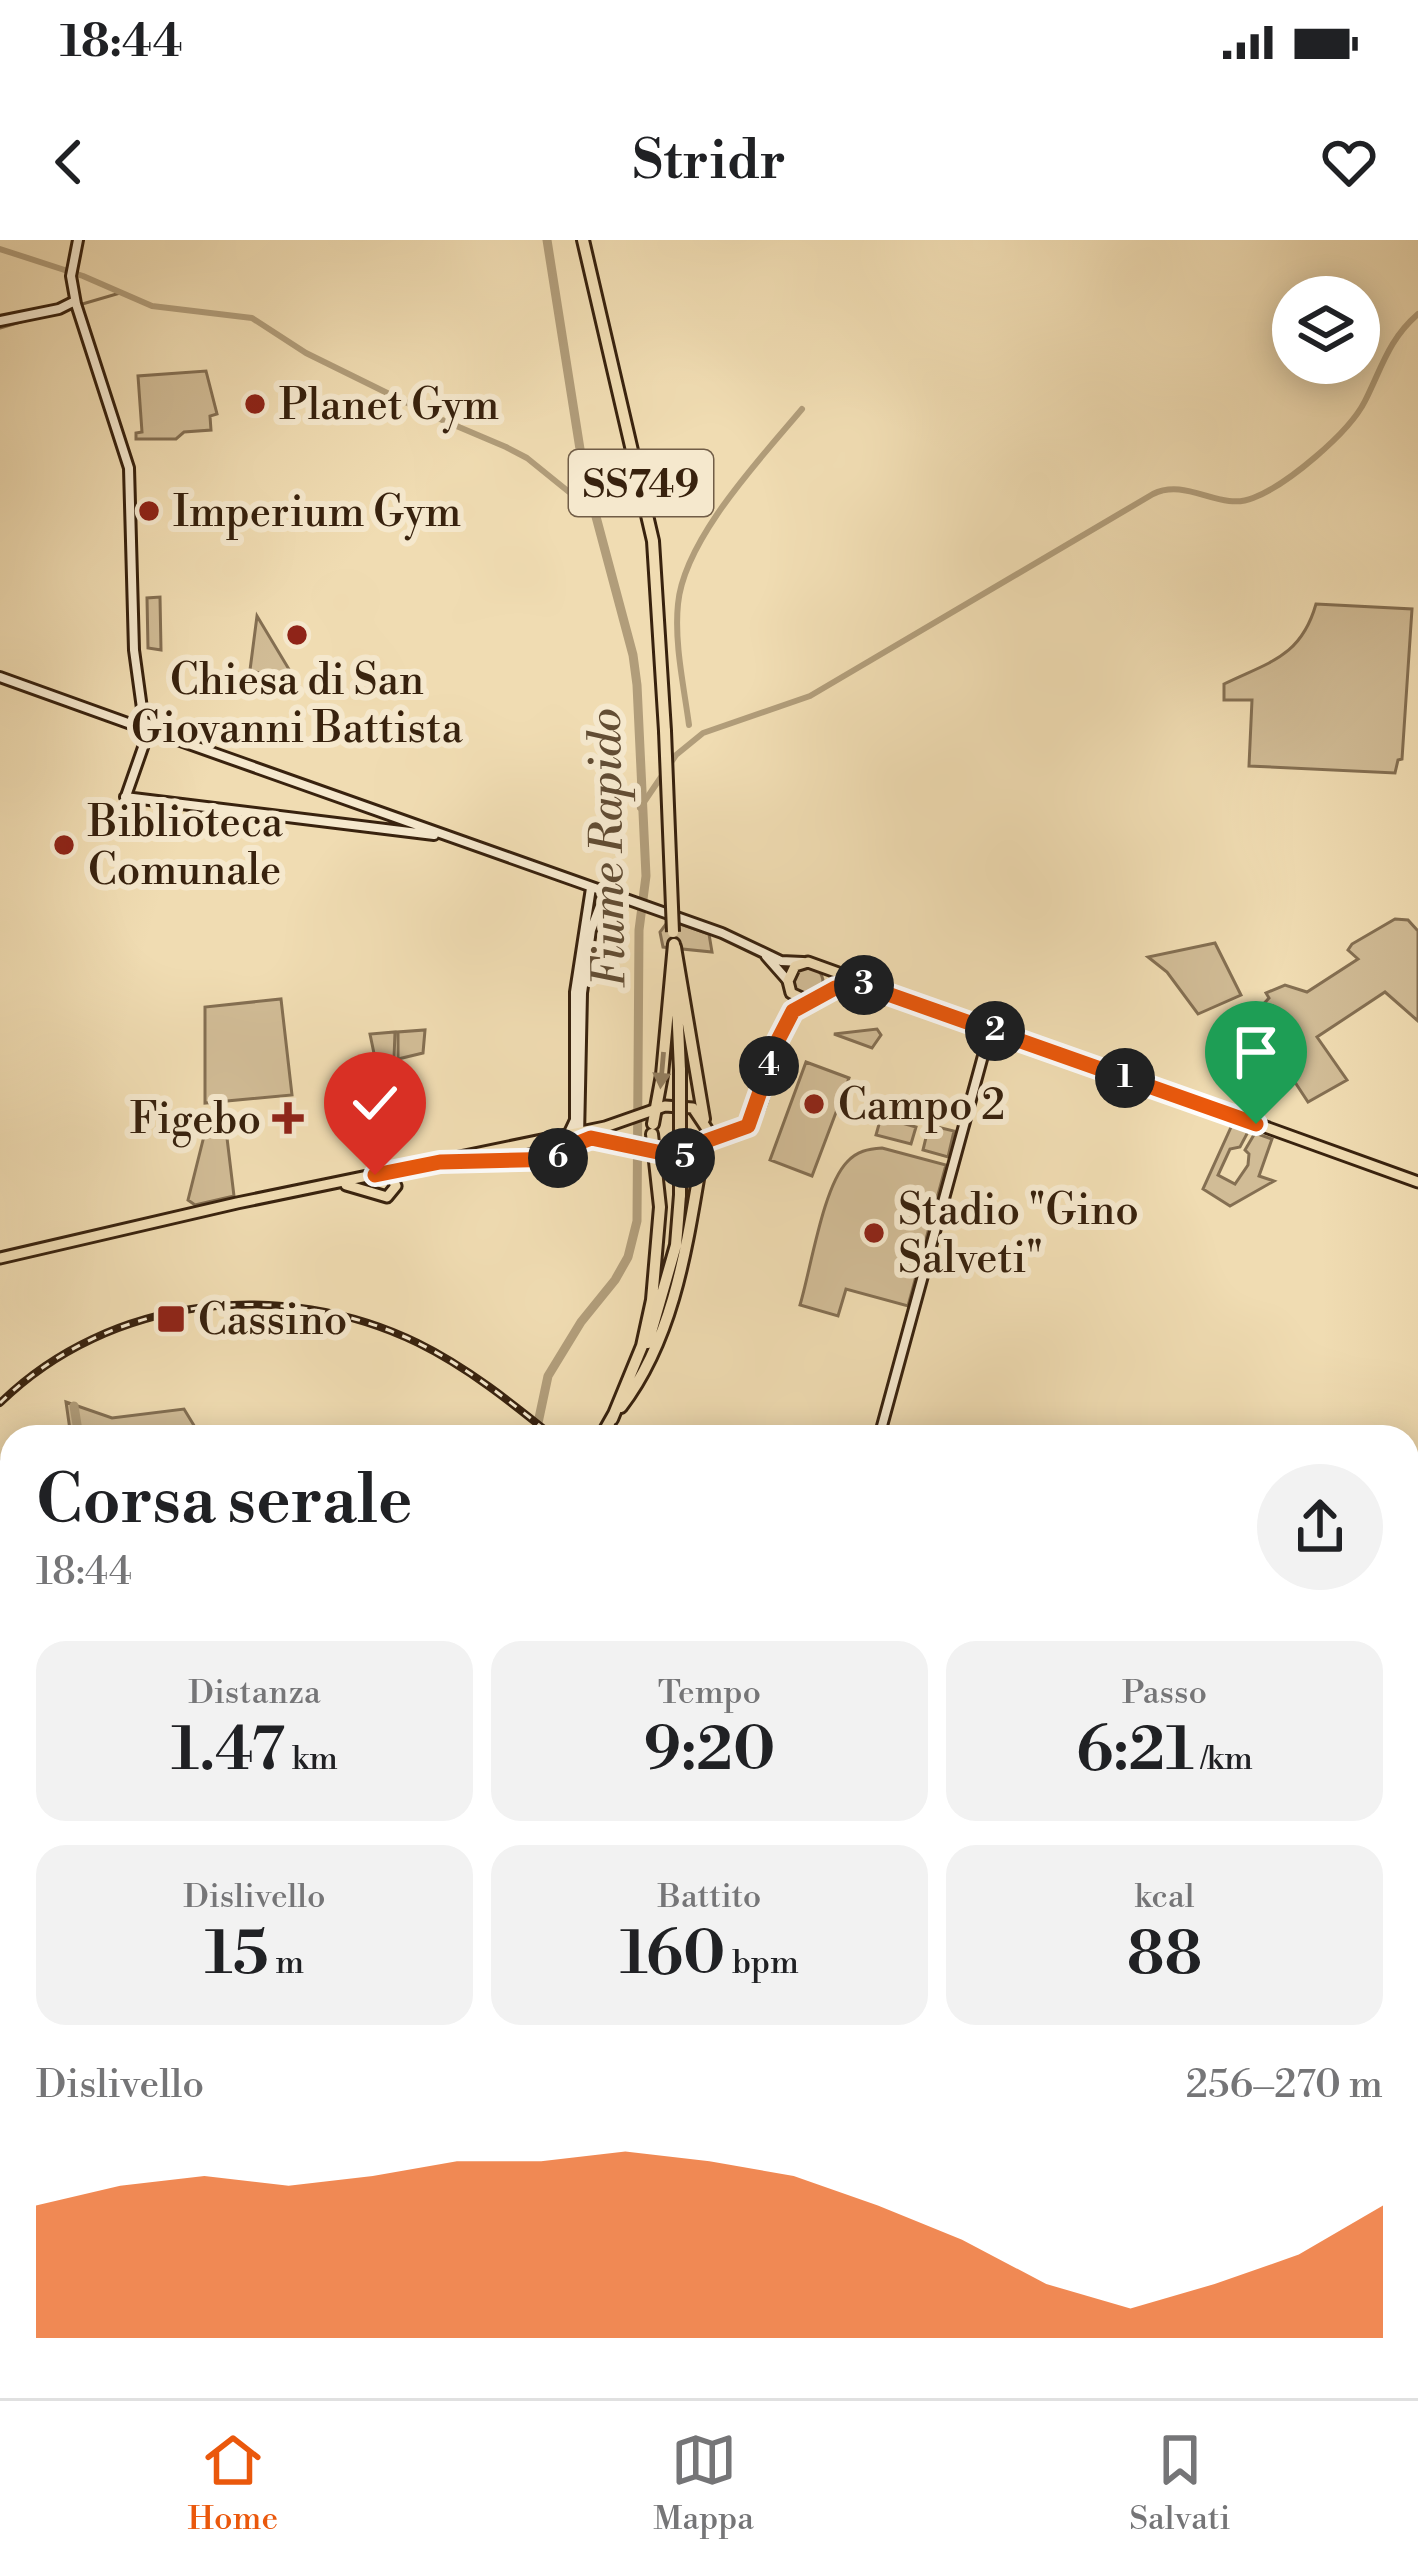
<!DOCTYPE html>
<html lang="it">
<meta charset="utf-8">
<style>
body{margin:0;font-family:"Libre Bodoni",serif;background:#f2f2f2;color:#202124;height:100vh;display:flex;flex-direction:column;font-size:45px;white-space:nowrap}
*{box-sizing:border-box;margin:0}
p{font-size:39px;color:#757577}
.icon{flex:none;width:66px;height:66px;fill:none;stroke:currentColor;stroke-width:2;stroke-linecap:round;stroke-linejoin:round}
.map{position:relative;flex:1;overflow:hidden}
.panel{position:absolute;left:0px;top:1185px;width:1419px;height:975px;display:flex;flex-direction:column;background:#fff;border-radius:36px 36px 0 0;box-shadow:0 6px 30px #0003}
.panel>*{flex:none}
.tools{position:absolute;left:1272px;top:36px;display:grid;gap:24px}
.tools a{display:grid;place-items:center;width:108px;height:108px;border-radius:50%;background:#fff;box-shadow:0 6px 30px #0003;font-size:60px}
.pin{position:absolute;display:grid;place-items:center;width:102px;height:102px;color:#fff;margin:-123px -51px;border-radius:50% 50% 50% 0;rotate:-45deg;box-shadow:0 0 12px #0007}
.pin .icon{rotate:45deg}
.km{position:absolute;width:60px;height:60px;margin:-30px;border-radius:50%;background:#222;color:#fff;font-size:33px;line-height:60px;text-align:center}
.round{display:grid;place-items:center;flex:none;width:126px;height:126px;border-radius:63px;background:#f2f2f2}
.headline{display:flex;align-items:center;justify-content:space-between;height:204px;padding:0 36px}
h1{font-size:66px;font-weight:600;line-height:90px}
.figures{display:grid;grid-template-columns:repeat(3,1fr);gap:18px;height:204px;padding:12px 36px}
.figures div{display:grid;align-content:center;border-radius:30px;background:#f2f2f2;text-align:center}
.figures b{font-size:60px;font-weight:600}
.figures small{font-size:33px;font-weight:400}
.figures p{font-size:33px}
.chart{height:336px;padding:24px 36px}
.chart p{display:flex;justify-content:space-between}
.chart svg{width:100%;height:216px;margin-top:12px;fill:#ea580c;opacity:.7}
.status{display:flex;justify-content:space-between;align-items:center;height:84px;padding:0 60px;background:#fff;direction:ltr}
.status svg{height:33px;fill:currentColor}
header{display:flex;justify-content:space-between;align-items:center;height:156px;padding:0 36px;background:#fff;font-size:54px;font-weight:600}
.tab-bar{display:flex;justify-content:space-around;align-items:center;height:168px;border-top:3px solid #e0e0e0;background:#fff;font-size:33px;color:#757577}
.tab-bar a{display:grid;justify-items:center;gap:6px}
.tab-bar .selected{color:#ea580c}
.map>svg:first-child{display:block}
.green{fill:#d1bc96;stroke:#846f52;stroke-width:3}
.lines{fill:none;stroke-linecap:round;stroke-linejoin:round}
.stream{stroke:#816c4f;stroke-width:3}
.canal{stroke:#b19d7a;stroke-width:6}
.river{stroke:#b19d7a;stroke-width:9}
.secondary-casing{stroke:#38220e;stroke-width:14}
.primary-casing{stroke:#38220e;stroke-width:15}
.highway-casing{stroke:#38220e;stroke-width:16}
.secondary{stroke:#f5e8cd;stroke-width:8}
.primary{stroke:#f0dcb2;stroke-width:9}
.highway{stroke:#f0dcb2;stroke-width:10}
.rail-casing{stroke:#38220e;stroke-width:8}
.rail{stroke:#f5e8cd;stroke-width:3;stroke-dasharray:9;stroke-linecap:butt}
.highway-bridge-casing{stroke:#38220e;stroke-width:16;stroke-linecap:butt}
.highway-bridge{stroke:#f0dcb2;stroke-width:10}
.oneway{fill:#947f60}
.route-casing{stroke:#fff;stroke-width:24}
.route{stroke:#ea580c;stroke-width:15}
.poi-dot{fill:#8f2418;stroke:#f5e8cd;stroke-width:4.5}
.labels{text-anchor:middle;stroke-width:12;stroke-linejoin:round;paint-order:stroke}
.shield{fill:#f5e8cd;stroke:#715d47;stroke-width:3}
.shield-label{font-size:39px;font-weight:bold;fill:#38220e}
.poi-label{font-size:42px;fill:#38220e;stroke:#f5e8cd;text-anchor:start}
.water-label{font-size:45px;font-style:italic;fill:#624d34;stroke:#f5e8cd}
</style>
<div class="status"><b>18:44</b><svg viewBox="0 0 49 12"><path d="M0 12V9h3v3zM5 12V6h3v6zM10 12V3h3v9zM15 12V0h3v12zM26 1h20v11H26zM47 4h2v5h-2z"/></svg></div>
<header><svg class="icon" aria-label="back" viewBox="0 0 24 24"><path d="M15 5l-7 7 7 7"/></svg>Stridr<svg class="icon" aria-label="heart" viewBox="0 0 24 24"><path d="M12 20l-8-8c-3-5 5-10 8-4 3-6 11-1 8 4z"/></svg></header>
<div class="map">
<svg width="1418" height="2158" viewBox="0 0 1418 2158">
<rect width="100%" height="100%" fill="#f0dcb2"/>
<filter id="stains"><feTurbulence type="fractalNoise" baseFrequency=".00167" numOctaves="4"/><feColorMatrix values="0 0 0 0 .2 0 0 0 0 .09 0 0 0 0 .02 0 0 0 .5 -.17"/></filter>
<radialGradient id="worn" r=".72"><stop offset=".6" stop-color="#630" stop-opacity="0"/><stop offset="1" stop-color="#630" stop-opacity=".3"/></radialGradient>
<path class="green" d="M206 131 217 174 210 176 211 190 184 192 176 199H136V193L142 192 138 136Z
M160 357 161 410 148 408 147 358Z
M1316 364 1412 369 1402 519 1398 520 1395 533 1249 526 1252 460H1224V444C1269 422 1301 417 1316 364Z
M257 376 299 446 250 430Z
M1395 679 1408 680 1418 691V781L1385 752 1317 797 1347 840 1308 862 1285 827 1267 837 1250 815 1279 797 1278 791 1236 812 1228 805 1283 777 1273 766 1258 770 1269 758 1266 753 1285 745 1307 752 1358 719 1348 710 1352 704Z
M669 680 709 694 712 712 663 707 660 692Z
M1215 703 1241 755 1198 774 1167 732 1148 717Z
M791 742a16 16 0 1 1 32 0a16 16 0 1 1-32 0Z
M281 759 292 855 205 863V767Z
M877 789 881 795 872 808 834 794Z
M425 790 423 813 398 819V792Z
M395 792 394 819 376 823 370 794Z
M806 822 849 838 812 936 770 920Z
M881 877 916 887 911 904 876 895Z
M929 885 954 891 948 917 923 910Z
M1232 885 1249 890 1240 907 1230 909 1218 935 1235 944 1248 925 1249 914 1245 910 1255 893 1272 899 1259 936 1274 941 1230 966 1203 949Z
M206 888 221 892 227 898 234 956 195 965 188 960Z
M882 908 946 925 908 1066 846 1049 838 1076 800 1065C811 1028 823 947 847 922 857 911 868 909 882 908Z
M66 1162 112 1178 184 1169 201 1197H71Z"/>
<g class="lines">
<path class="stream" d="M0 88 120 53
M1407 1848 1418 1828
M968 2158 985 2148"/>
<path class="canal" d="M0 9 83 36 152 66 252 78 306 113 440 179 506 207 527 218 569 252 591 257
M580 258 593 265
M689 485C684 447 674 403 678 364 684 299 761 218 802 169
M640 568 676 515 703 493 810 456 1153 254C1187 237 1220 272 1253 258 1287 245 1349 193 1365 161 1382 127 1389 99 1418 74
M0 1979 12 1988
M252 2148 257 2158"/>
<path class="river" d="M74 1166 79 1197
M135 1195V1197
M535 1197 548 1136 581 1082 615 1040 628 1017 637 981 639 690 646 636 637 445 633 415 583 228 547 0
M0 1223 12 1228
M0 1581 12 1575
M0 1623 12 1640
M527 2148 541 2158"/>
<g class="secondary-casing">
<path id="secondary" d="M78 0 71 36 76 64 129 228 134 410 144 483
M0 81 59 69 75 61
M0 437 139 487
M138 490a7 7 0 1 1 14 0a7 7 0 1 1-14 0Z
M152 491 722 693 781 721 803 722
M126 556 147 496
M125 557 434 595
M766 716 788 741
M568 895 575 880V752L591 648
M579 897 582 753 591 690 605 653
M879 1197 990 790
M0 1804 12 1787
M310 2148 319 2158
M796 2158V2148"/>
</g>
<g class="primary-casing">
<path id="primary" d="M808 761 791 753 788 741 795 726 808 722 1418 942
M707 900C722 894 739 897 750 883 777 850 760 783 813 760 830 752 839 744 858 745
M346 945 387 957 396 946 390 934
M0 1018 237 963 605 887 665 866 693 868 707 889 704 904 686 918 591 899 576 904 565 919 440 922"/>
</g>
<g class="highway-casing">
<path id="highway" d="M583 0 653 301 665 491
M675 707 704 879
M676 743 680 830
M653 884 662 835 674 704
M648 1103 676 1005 680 955
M621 1167C678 1092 688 994 704 904
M612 1179 642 1106 652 1060 660 967 652 894
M601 1197 614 1174
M0 1629 12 1625"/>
</g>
<use href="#secondary" class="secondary"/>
<use href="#primary" class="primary"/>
<use href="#highway" class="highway"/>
<g class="rail-casing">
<path id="rail" d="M0 1163C110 1055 283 1037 418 1103 467 1127 512 1163 554 1197
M1182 2158V2148"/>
</g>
<use href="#rail" class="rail"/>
<g class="highway-bridge-casing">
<path id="highway-bridge" d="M665 491 673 692
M680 830V955"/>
</g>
<use href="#highway-bridge" class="highway-bridge"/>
</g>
<defs><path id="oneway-solid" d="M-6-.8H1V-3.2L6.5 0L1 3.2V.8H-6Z" transform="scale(3)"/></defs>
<use class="oneway" href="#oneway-solid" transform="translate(662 830) rotate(95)"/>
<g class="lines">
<g class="route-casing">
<path id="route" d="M375 935 440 922 565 919 576 904 591 898 686 918 700 911 706 901 748 886 778 800 793 771 835 748 868 747 1256 884"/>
</g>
<use href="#route" class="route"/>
</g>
<g class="poi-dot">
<circle cx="255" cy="164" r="12"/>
<circle cx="149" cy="271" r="12"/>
<circle cx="297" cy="395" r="12"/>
<circle cx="64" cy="605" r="12"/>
<circle cx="814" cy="864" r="12"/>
<path d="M282 860h12v12h12v12h-12v12h-12v-12h-12v-12h12z"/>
<circle cx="874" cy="993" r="12"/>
<rect x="156" y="1064" width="30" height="30" rx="6"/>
</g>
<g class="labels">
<rect class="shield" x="569" y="210" width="144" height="66" rx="9"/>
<g class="shield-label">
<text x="641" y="257">SS749</text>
</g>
<g class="poi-label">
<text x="279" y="179">Planet Gym</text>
<text x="173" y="286">Imperium Gym</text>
<text x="297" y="454" text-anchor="middle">Chiesa di San<tspan x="297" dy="48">Giovanni Battista</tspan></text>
<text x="88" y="596">Biblioteca<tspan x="88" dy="48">Comunale</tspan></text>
<text x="838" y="879">Campo 2</text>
<text x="261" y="893" text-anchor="end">Figebo</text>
<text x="898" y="984">Stadio "Gino<tspan x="898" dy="48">Salveti"</tspan></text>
<text x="198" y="1094">Cassino</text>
</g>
<g class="water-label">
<text transform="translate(606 608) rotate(-91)" y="16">Fiume Rapido</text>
</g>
</g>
<rect width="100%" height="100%" filter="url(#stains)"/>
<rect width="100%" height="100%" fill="url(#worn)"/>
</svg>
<div class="tools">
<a><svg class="icon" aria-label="layers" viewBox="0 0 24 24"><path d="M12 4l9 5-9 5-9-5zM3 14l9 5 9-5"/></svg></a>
</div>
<div class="pin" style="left:1256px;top:884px;background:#1e9e55"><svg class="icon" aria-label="arrive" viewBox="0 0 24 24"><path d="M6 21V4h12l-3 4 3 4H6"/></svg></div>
<div class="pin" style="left:375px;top:935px;background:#d93025"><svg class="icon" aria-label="check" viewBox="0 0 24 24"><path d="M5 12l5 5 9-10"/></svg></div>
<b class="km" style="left:1125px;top:838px">1</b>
<b class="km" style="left:995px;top:791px">2</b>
<b class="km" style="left:864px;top:745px">3</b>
<b class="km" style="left:769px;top:826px">4</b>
<b class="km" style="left:685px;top:918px">5</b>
<b class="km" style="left:558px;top:918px">6</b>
<section class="panel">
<div class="headline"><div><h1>Corsa serale</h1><p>18:44</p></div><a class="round"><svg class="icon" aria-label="share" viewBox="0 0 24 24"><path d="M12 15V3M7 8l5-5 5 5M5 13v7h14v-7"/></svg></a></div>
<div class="figures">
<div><p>Distanza</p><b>1.47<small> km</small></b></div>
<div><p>Tempo</p><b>9:20</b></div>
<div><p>Passo</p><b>6:21<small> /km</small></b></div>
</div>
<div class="figures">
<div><p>Dislivello</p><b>15<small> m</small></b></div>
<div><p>Battito</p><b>160<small> bpm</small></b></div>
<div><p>kcal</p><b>88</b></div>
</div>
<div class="chart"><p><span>Dislivello</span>256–270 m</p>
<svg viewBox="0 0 160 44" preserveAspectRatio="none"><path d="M0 44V17L10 13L20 11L30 13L40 11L50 8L60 8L70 6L80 8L90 11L100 17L110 24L120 33L130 38L140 33L150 27L160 17V44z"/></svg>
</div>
</section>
</div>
<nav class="tab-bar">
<a class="selected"><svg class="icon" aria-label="home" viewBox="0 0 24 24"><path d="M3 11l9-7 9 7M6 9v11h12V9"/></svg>Home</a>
<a><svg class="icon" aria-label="map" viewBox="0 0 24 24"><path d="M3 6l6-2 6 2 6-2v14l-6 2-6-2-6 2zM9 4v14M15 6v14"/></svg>Mappa</a>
<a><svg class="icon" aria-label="saved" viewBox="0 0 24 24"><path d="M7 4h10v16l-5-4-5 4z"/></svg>Salvati</a>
</nav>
